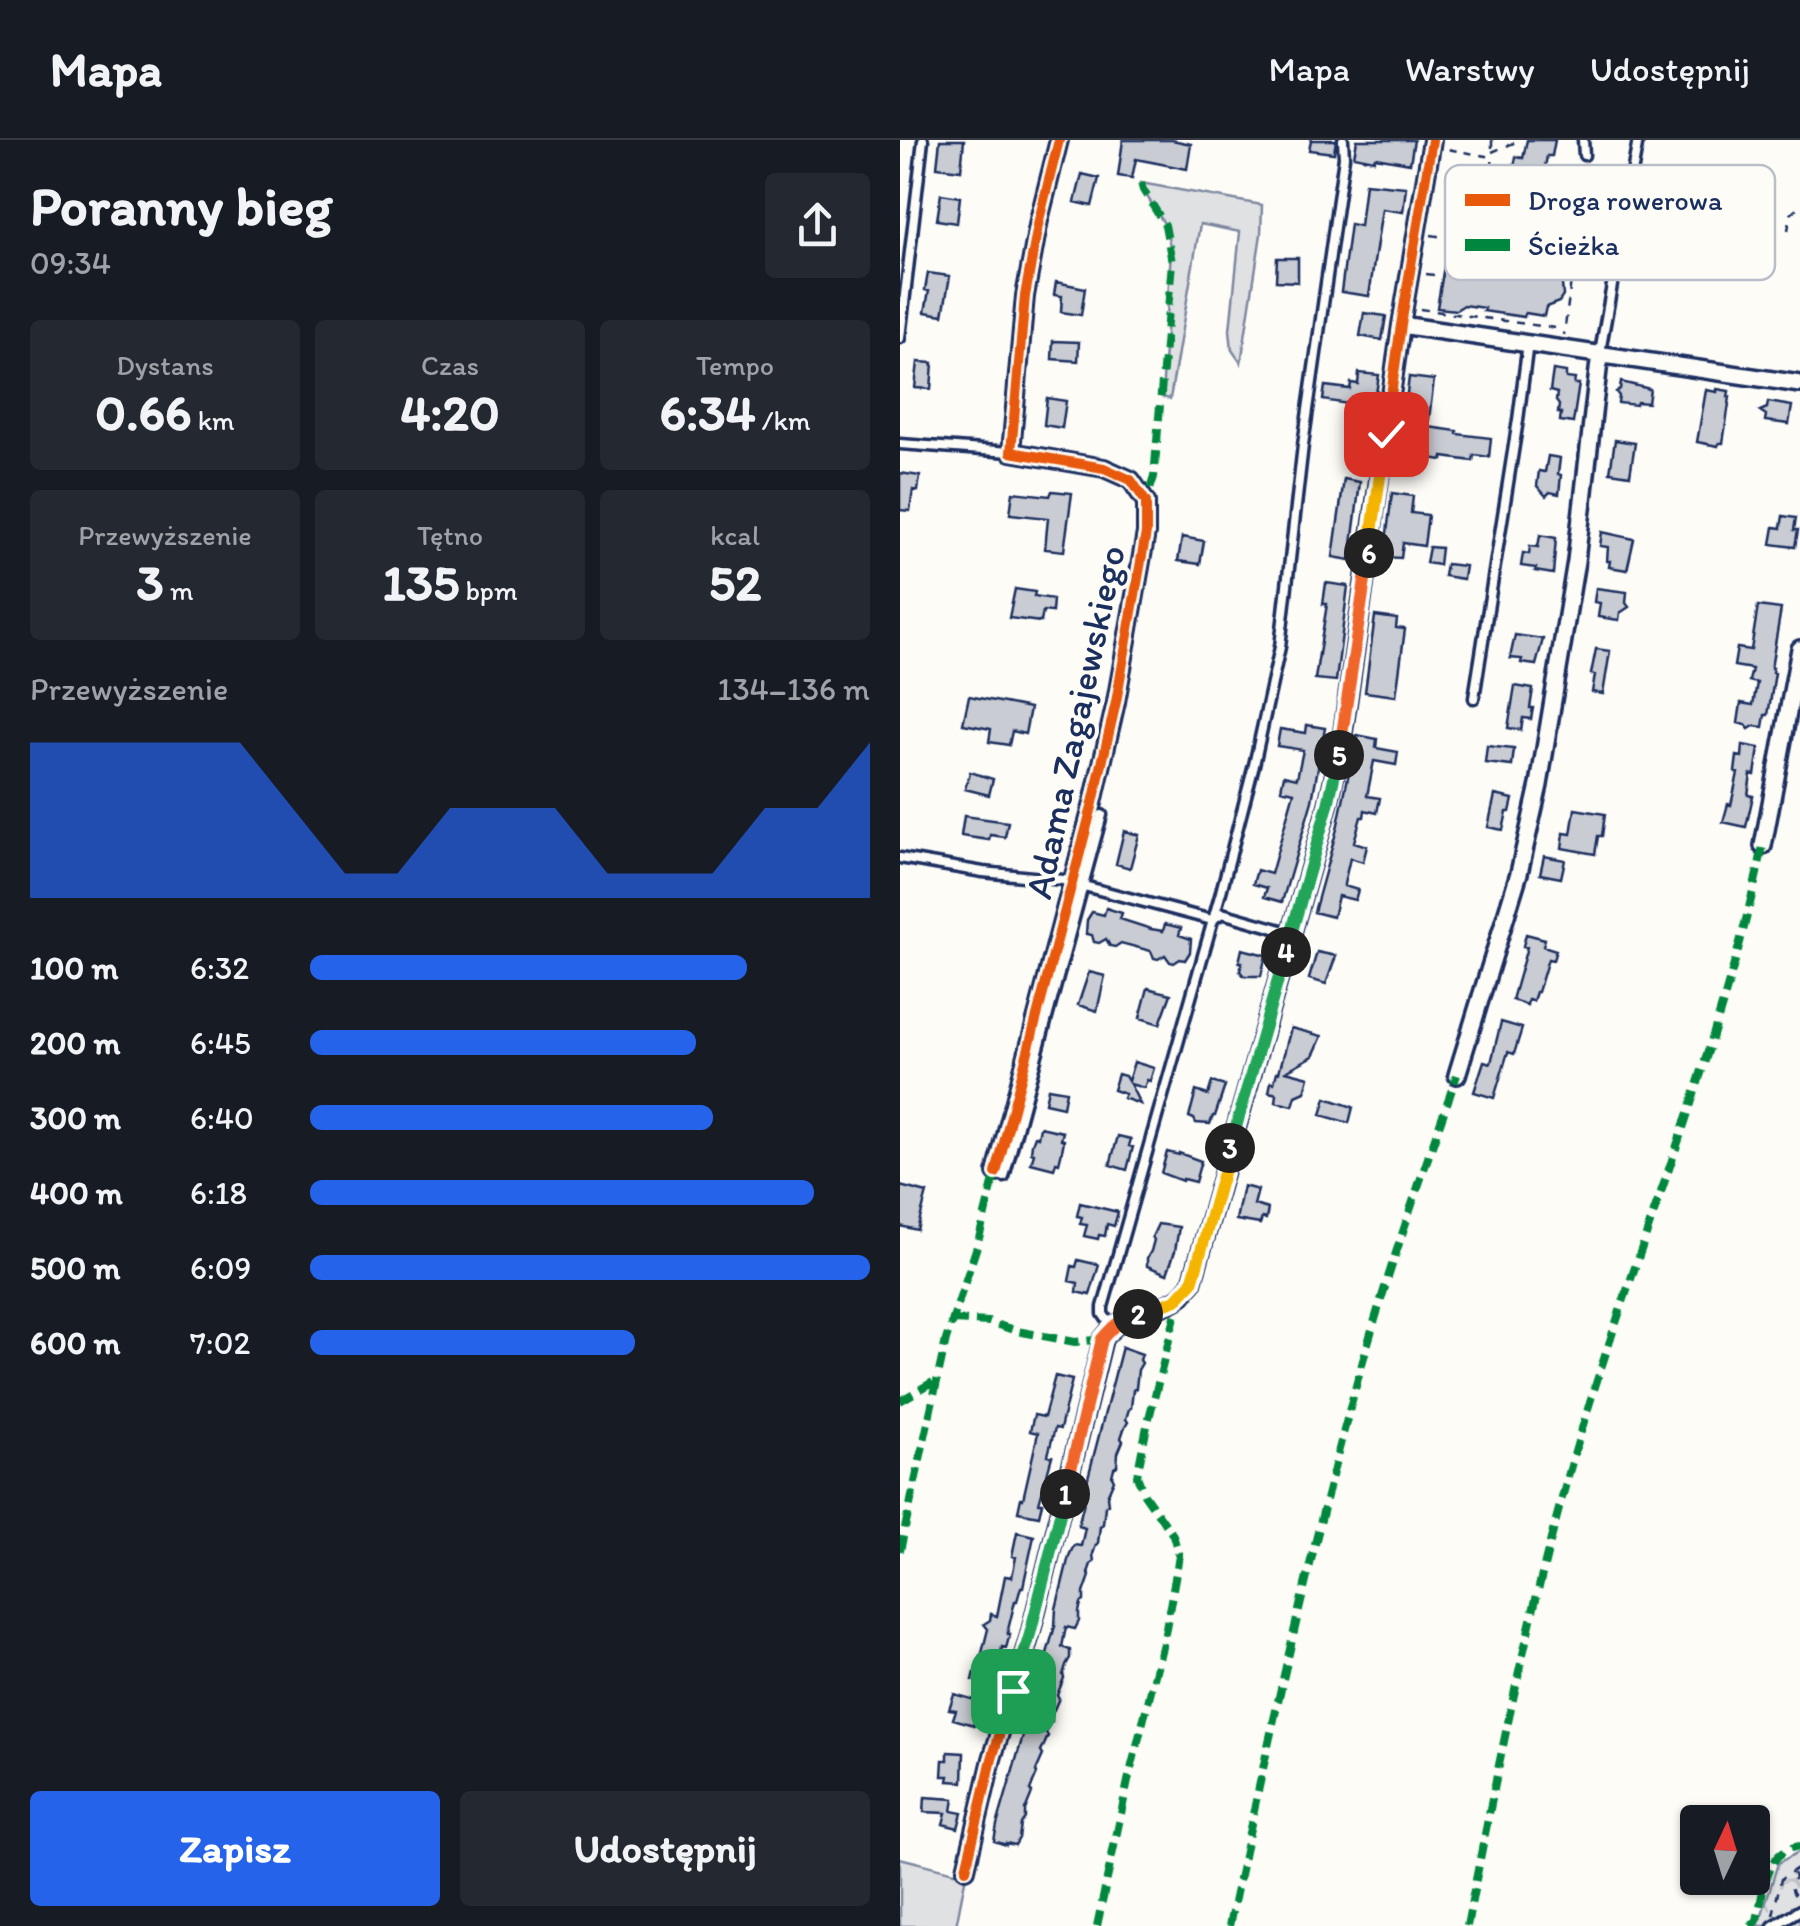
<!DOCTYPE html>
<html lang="pl">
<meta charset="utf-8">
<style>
body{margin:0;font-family:Itim,sans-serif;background:#242831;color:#f1f3f6;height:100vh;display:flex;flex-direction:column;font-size:38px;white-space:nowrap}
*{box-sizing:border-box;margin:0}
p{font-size:32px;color:#9ea1a6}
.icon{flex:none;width:55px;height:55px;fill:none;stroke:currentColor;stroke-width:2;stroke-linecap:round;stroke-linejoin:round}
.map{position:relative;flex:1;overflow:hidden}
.sheet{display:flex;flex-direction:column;background:#171b24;width:900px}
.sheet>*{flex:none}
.needle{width:65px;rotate:4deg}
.fabs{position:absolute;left:780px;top:1665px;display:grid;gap:20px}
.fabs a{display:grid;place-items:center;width:90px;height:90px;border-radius:10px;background:#171b24;box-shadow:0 2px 8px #0004;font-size:50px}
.pin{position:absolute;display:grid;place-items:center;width:85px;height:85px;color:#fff;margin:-42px;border-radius:20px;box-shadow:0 5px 15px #0006}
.km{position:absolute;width:50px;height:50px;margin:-25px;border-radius:50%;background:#222;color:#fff;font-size:28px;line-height:50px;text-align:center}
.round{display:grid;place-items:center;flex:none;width:105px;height:105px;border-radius:10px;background:#242831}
.overview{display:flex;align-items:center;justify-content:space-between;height:170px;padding:0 30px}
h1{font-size:55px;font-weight:700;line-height:75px}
.stats{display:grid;grid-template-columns:repeat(3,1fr);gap:15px;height:170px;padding:10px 30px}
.stats div{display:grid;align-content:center;border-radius:10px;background:#242831;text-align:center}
.stats b{font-size:50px;font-weight:700}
.stats small{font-size:28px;font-weight:400}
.stats p{font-size:28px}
.chart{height:280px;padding:20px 30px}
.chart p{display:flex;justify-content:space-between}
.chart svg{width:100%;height:180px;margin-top:10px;fill:#2563eb;opacity:.7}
.button{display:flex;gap:20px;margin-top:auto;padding:20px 30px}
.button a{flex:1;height:115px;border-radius:10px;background:#2563eb;color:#fff;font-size:40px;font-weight:700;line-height:115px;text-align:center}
.button a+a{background:#242831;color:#f1f3f6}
ul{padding:0 30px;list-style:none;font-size:32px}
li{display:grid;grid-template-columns:160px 120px 1fr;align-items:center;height:75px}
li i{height:25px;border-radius:12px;background:#2563eb}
header{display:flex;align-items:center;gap:60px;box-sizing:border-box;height:140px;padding:0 50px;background:#171b24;border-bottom:2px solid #363941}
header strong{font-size:48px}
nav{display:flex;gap:55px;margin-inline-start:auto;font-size:35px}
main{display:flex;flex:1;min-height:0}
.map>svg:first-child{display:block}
.grass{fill:#e0e1e3;stroke:#7e88a0;stroke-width:2.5}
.park{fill:url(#park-crowns);stroke:#7e88a0;stroke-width:2.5}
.building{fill:#c9ccd3;stroke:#1b2f5e;stroke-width:2.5}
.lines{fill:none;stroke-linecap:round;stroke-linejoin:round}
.lane-casing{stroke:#1b2f5e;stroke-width:15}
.street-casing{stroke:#1b2f5e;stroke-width:22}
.path{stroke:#1b2f5e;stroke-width:2.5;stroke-dasharray:8 8;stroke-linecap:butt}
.lane{stroke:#fdfcf7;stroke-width:8}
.street{stroke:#fdfcf7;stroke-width:15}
.quiet{stroke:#00873e;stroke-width:8;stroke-dasharray:15 8;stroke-linecap:butt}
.cycleway-casing{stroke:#fdfcf7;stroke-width:16}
.cycleway{stroke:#e8590c;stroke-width:10}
.split-1-casing{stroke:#fff;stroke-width:20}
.split-2-casing{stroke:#fff;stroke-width:20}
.split-3-casing{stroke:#fff;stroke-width:20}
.split-4-casing{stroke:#fff;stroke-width:20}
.split-5-casing{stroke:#fff;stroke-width:20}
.split-6-casing{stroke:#fff;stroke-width:20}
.split-7-casing{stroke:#fff;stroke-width:20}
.split-1{stroke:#22a559;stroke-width:12}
.split-2{stroke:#f0652b;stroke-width:12}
.split-3{stroke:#f5b400;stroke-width:12}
.split-4{stroke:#22a559;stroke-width:12}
.split-5{stroke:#22a559;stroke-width:12}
.split-6{stroke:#f0652b;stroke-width:12}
.split-7{stroke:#f5b400;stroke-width:12}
.labels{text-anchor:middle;stroke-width:8;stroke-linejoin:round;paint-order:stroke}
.street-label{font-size:38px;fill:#1b2f5e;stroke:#fdfcf7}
.key{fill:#fdfcf7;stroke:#b9bec9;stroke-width:2.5}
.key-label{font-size:28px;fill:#1b2f5e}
</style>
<header>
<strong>Mapa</strong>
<nav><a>Mapa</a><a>Warstwy</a><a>Udostępnij</a></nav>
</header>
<main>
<section class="sheet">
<div class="overview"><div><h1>Poranny bieg</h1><p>09:34</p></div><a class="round"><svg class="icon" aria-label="share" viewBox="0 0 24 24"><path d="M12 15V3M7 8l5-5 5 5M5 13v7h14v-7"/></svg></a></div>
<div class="stats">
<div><p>Dystans</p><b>0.66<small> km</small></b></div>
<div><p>Czas</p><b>4:20</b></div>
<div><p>Tempo</p><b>6:34<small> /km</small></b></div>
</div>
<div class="stats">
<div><p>Przewyższenie</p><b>3<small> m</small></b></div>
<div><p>Tętno</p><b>135<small> bpm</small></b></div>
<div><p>kcal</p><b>52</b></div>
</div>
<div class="chart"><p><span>Przewyższenie</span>134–136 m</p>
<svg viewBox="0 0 160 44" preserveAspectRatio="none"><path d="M0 44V6L10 6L20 6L30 6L40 6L50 22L60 38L70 38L80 22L90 22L100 22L110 38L120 38L130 38L140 22L150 22L160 6V44z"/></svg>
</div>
<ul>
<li><b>100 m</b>6:32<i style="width:78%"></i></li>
<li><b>200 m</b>6:45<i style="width:69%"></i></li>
<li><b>300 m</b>6:40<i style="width:72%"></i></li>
<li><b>400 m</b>6:18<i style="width:90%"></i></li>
<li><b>500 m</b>6:09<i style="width:100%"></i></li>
<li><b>600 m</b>7:02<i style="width:58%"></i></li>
</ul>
<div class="button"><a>Zapisz</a><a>Udostępnij</a></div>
</section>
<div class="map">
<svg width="900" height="1786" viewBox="0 0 900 1786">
<defs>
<pattern id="park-crowns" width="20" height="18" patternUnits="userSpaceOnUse" patternTransform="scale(2.5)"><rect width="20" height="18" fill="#e0e1e3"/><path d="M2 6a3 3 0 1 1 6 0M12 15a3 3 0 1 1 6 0" fill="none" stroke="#c0c1c5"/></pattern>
</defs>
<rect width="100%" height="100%" fill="#fdfcf7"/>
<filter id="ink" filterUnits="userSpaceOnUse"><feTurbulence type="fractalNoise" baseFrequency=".01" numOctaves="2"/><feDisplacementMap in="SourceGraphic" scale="20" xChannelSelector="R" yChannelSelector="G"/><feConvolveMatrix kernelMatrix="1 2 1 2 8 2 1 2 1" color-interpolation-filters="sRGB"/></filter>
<g filter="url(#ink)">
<path class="grass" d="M241 43 362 65 361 94 341 223 332 210 330 190 340 92 300 84 270 259 262 257 271 110 265 85 243 50Z
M0 1718 66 1735 56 1786H0Z"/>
<path class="park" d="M900 1711V1786H856L859 1784 878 1723Z"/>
<path class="building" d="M40 0H64L61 30 37 27Z
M223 0H272L291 4 287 29 236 19 232 38 218 36Z
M411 0H436L434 13 409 10Z
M457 0H514L510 23 475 17 474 20 454 16Z
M627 0H655L652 16H647L637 72 607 66 611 48 602 46 604 35 612 36 616 17 623 18Z
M182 34 199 38 192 66 175 62Z
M465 43 506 47 503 72 482 69 469 156 441 152 450 84 460 86Z
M41 54 60 57 57 83 37 80Z
M558 111 633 119 632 123 652 126V135L662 144 663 156 659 162 646 167 644 176 625 173 624 177 583 171 584 168 564 165 556 170 537 168 545 120 550 121 553 114Z
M377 118H398V142L376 141Z
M28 133 50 136 43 175 25 172 29 151 25 150Z
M156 142 185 148 181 175 161 172 162 156 154 155Z
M464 173 486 176 482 200 460 196Z
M153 201 179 202 178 221 152 219Z
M18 222 33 223 31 249 15 248Z
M653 230 666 232V238L675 239 674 244H679L673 283 660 281 661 273H658L659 265 656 261 657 253 650 251Z
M459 233 479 235 472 278 447 275 448 264 423 260 425 246 450 249 451 243 458 244Z
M509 237 534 240 528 287 557 291V294L591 298 589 317 574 315 573 321 543 317V320L523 317 524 312 504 309 509 278H504Z
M721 242 750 249 748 263 737 262 736 265 718 263 719 256 716 252 720 249Z
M817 249 829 251 828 257H830L823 303H819L818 306 797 302 806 250 817 252Z
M147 258 166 261 162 288 144 285Z
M868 262 892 266 889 284 865 281 866 275 860 271 867 268Z
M715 300 735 303 730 335 710 332Z
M648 316 660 318 658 334 661 335 659 354 650 352 646 356 637 346 639 331 645 332Z
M0 333 20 336 18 351 13 350 10 371 0 370Z
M444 339 460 342 450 420 433 417Z
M152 351 172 353 164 411 145 409 148 378 110 374 113 352 150 356Z
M492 353 513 356 511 373 528 375 524 406 503 403 501 418 484 417Z
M883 376 896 378 894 390H898L895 407 871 404 874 387 881 388Z
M702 392 734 399 727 430 709 427 710 421H707L708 407 700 406Z
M640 395 656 398 653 434 635 431 636 428 621 426 623 413 629 414 630 406 638 407Z
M282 397 304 401 300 424 278 421Z
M529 407 541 408 539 425 526 423Z
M546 424 565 426 563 439 544 436Z
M426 443 448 446 436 541 415 539 427 464H423Z
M696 448 727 452 726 463 729 467 720 473 719 480 698 477 700 463 694 462Z
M115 449 135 452 134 456 153 459 152 472 143 471 141 482 109 478Z
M858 466 881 469 871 528H873L872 532 875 533 868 575H865L863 587 854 586 849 589 846 585 838 583 841 563 853 565 857 543 849 541 852 529 834 526 837 508 851 510Z
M475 476 497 479 496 488 505 489 496 556 465 552Z
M615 495 643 499 636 525 621 523 622 519 610 518Z
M696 509 710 511 703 554 692 552 695 535 691 534Z
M615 546 633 549 630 568H633L631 579 623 578 621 590 608 588Z
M69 556 130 568 125 594 112 591 109 605 89 602 91 589 63 584Z
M407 585 425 588 412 661 382 762 364 757 367 748 353 744 357 730 371 734 394 652 381 649 384 635 397 638 403 610 377 606 380 589 406 593Z
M457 595 477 599 476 608 498 612 496 625 474 621 467 656 480 658 477 673 465 670 464 677H461L454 702 467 706 463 722 450 718 444 744V746L458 750 455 760 438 756 433 777 414 772 437 689Z
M843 605 859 608 855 635 851 634 848 655 853 656 846 687 823 682 828 664 831 665 838 633 835 632 837 616 842 617Z
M587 606 614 609 612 626 585 623Z
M70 632 93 639 89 655 65 649Z
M595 655 613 659 610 672H607L603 690 588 687Z
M675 669 705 674 702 696H698L695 714 662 708 664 693 671 694Z
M64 676 108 682 105 697 90 695 89 700 61 696Z
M224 691 239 695 230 728 216 724Z
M644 716 665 720 661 738 640 734Z
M206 768 222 773 220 779 251 789 263 791 265 784 281 788 279 795 291 799 290 812 285 820 280 819 274 823 270 822 265 815 258 819 254 818 251 811 221 803 215 807 210 806 206 799 199 803 194 802 192 795 186 794 187 780 192 772 204 775Z
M626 794 645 799 643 806 656 810 653 820 648 819 638 852H636L633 861 628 860 627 865 612 860 627 807 623 806Z
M342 809 366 815 361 836H344L340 831 342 822H339Z
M417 812 436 816 426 844 409 839Z
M189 832 205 836 197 871 178 865Z
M248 848 271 854 260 884 240 878Z
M601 882 622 888 614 914 608 912 594 958 574 952 584 921 591 923Z
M391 888 422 896 413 916 386 931 409 937 405 952 396 956 393 966 376 962 377 954 369 952 371 942 374 943 377 932H379Z
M234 922 254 928 250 941 247 940 244 948 230 944 240 964 223 958 225 954 213 950 218 934 225 936 228 941Z
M312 942 325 946 315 976H313L310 984 296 983 294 979 289 977 296 951 308 955Z
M148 948 166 951 163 967 145 963Z
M426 958 453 967 449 983 421 975Z
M140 987 163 992 161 999 164 1000 162 1011 159 1023 156 1022 154 1029 131 1023 134 1013 131 1012 132 1004 135 996 138 997Z
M218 996 231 999 229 1006 233 1007 227 1030 210 1025Z
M267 1012 279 1015V1013L301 1021 295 1042 283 1039 282 1041 261 1033Z
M0 1046 27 1053 17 1090 0 1086Z
M343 1046 358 1050 354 1065 368 1069 366 1079 362 1078 360 1084 336 1080Z
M180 1063 218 1072 214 1086 207 1084 205 1096 199 1095 198 1099 184 1096 187 1085 180 1084 182 1077 177 1076Z
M258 1084 279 1087 275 1111 267 1134 247 1126V1118L251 1111 254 1100 252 1097Z
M178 1120 199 1125 190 1155 177 1152 178 1143 169 1141 172 1126 176 1127Z
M222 1207 242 1214 240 1220 242 1223 238 1230 236 1248 233 1250 231 1268 229 1269 226 1279 228 1282 224 1289 221 1298 223 1301 218 1313 217 1326 214 1328 212 1336 214 1340 207 1356 208 1364 205 1366 203 1384 200 1386 198 1403 196 1405 193 1414 194 1422 191 1424 188 1433 190 1436 184 1453V1461L181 1463 179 1472V1481L175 1489 166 1487 162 1507 170 1510V1518L166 1525 163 1535 164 1538 157 1555 159 1558 152 1574V1582L149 1584 146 1593 148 1596 141 1612 143 1615 136 1631 137 1634 130 1650 132 1653 125 1670V1678L121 1684 119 1698 115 1705 106 1703V1705L94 1701 97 1685 155 1486 156 1469 169 1416 174 1405 181 1406 185 1388 178 1386 186 1354 184 1353Z
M155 1236 172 1240 160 1289 155 1288 148 1315 152 1316 139 1363H142L139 1376 118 1372 121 1358 123 1359 138 1293 130 1291 134 1275 144 1277Z
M117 1392 134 1396 123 1447H121L117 1461H115L107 1494H110L106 1508 102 1507 95 1545 73 1540 76 1528 78 1529 88 1489 84 1484 90 1480 91 1474 97 1476 105 1436 112 1437 116 1417 112 1416Z
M54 1554 82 1562 74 1585 53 1579 56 1570 49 1569Z
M48 1612 64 1613 63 1642 48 1641 49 1636H42L43 1620H48Z
M25 1657 54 1659 52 1671 62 1673 58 1688 43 1684 46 1673 24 1672Z"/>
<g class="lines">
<g class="lane-casing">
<path id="lane" d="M683 0 684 15
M0 198 23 0
M700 212 738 0
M0 304 110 312
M574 558 618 280 628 203
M0 718 83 732 173 741
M184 746 312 780 322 773 392 793
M104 1037 202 675
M212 1187 203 1174V1167L321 752 354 625 380 507 403 305 444 17 443 0
M873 1786 900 1770"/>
</g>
<g class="street-casing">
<path id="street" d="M501 185 900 244
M863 706 900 509
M557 935 619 733 639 645 676 421 700 213
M96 1033 193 663 216 562 246 393V362L231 340 204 328 111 312 125 156 139 80 159 0
M66 1729 92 1619 130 1495 203 1199C226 1169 247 1176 276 1160L283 1155 292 1143 428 665 441 606 501 185 532 0"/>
</g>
<path class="path" d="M592 0V10
M592 12 621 0
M594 36 604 38
M594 65 618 77
M888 90 891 74 898 68
M531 95 597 106 592 17 547 9
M551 101 556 111
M599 106 658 113 672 132 664 195
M614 107 621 69
M526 134 544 136
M520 169 662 189
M893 1733 895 1737C890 1746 890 1754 900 1759
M873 1775 881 1739 900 1726"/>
<use href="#lane" class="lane"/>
<use href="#street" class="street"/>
<path class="quiet" d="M241 43 243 50 265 85 272 122 254 337 246 362
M52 1180 89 1182 117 1191 175 1202 203 1199
M0 1261 38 1239
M0 1411 46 1200 77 1106 97 1028
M197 1786 228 1641 264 1499 279 1416 273 1395 244 1354 237 1336 247 1286 280 1157
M329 1786C367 1608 406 1429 454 1253 483 1145 520 1040 557 935
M567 1786C601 1610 638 1426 692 1256 750 1073 824 894 863 706
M851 1786 857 1780C865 1749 863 1711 900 1706"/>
<g class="cycleway-casing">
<path id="cycleway" d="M96 1033 193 663 216 562 246 393V362L231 340 204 328 111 312 125 156 139 80 159 0
M66 1729 92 1619 130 1495 203 1199C226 1169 247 1176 276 1160L283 1155 292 1143 428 665 441 606 501 185 532 0"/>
</g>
<use href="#cycleway" class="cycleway"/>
</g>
</g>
<g class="lines" filter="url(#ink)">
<g class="split-1-casing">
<path id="split-1" d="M113 1551 130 1494 165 1354"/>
</g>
<g class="split-2-casing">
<path id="split-2" d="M165 1354 202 1199C213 1186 222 1178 238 1174"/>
</g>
<g class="split-3-casing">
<path id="split-3" d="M238 1174 276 1160 292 1143 330 1008"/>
</g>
<g class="split-4-casing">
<path id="split-4" d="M330 1008 386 812"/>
</g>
<g class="split-5-casing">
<path id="split-5" d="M386 812 428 665 439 615"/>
</g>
<g class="split-6-casing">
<path id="split-6" d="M439 615 469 413"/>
</g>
<g class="split-7-casing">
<path id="split-7" d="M469 413 486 294"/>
</g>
<use href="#split-1" class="split-1"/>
<use href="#split-2" class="split-2"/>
<use href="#split-3" class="split-3"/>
<use href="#split-4" class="split-4"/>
<use href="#split-5" class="split-5"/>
<use href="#split-6" class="split-6"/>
<use href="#split-7" class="split-7"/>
</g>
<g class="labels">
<g class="street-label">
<text transform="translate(175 582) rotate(-78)" y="13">Adama Zagajewskiego</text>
</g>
</g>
<rect x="545" y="25" width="330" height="115" rx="15" class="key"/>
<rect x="565" y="54" width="45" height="12" fill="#e8590c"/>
<rect x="565" y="99" width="45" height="12" fill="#00873e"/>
<g class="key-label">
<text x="628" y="70">Droga rowerowa</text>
<text x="628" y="115">Ścieżka</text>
</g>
</svg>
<div class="fabs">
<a><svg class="needle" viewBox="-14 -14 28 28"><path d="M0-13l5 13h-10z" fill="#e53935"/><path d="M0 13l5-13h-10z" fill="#9ea1a6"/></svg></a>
</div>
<div class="pin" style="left:113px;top:1551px;background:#1e9e55"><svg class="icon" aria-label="arrive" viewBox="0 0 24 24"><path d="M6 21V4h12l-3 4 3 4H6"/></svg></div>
<div class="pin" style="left:486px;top:294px;background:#d93025"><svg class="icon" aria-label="check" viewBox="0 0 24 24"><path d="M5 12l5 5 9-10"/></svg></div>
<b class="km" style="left:165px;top:1354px">1</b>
<b class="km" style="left:238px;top:1174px">2</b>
<b class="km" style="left:330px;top:1008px">3</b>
<b class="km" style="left:386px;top:812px">4</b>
<b class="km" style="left:439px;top:615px">5</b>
<b class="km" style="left:469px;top:413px">6</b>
</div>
</main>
